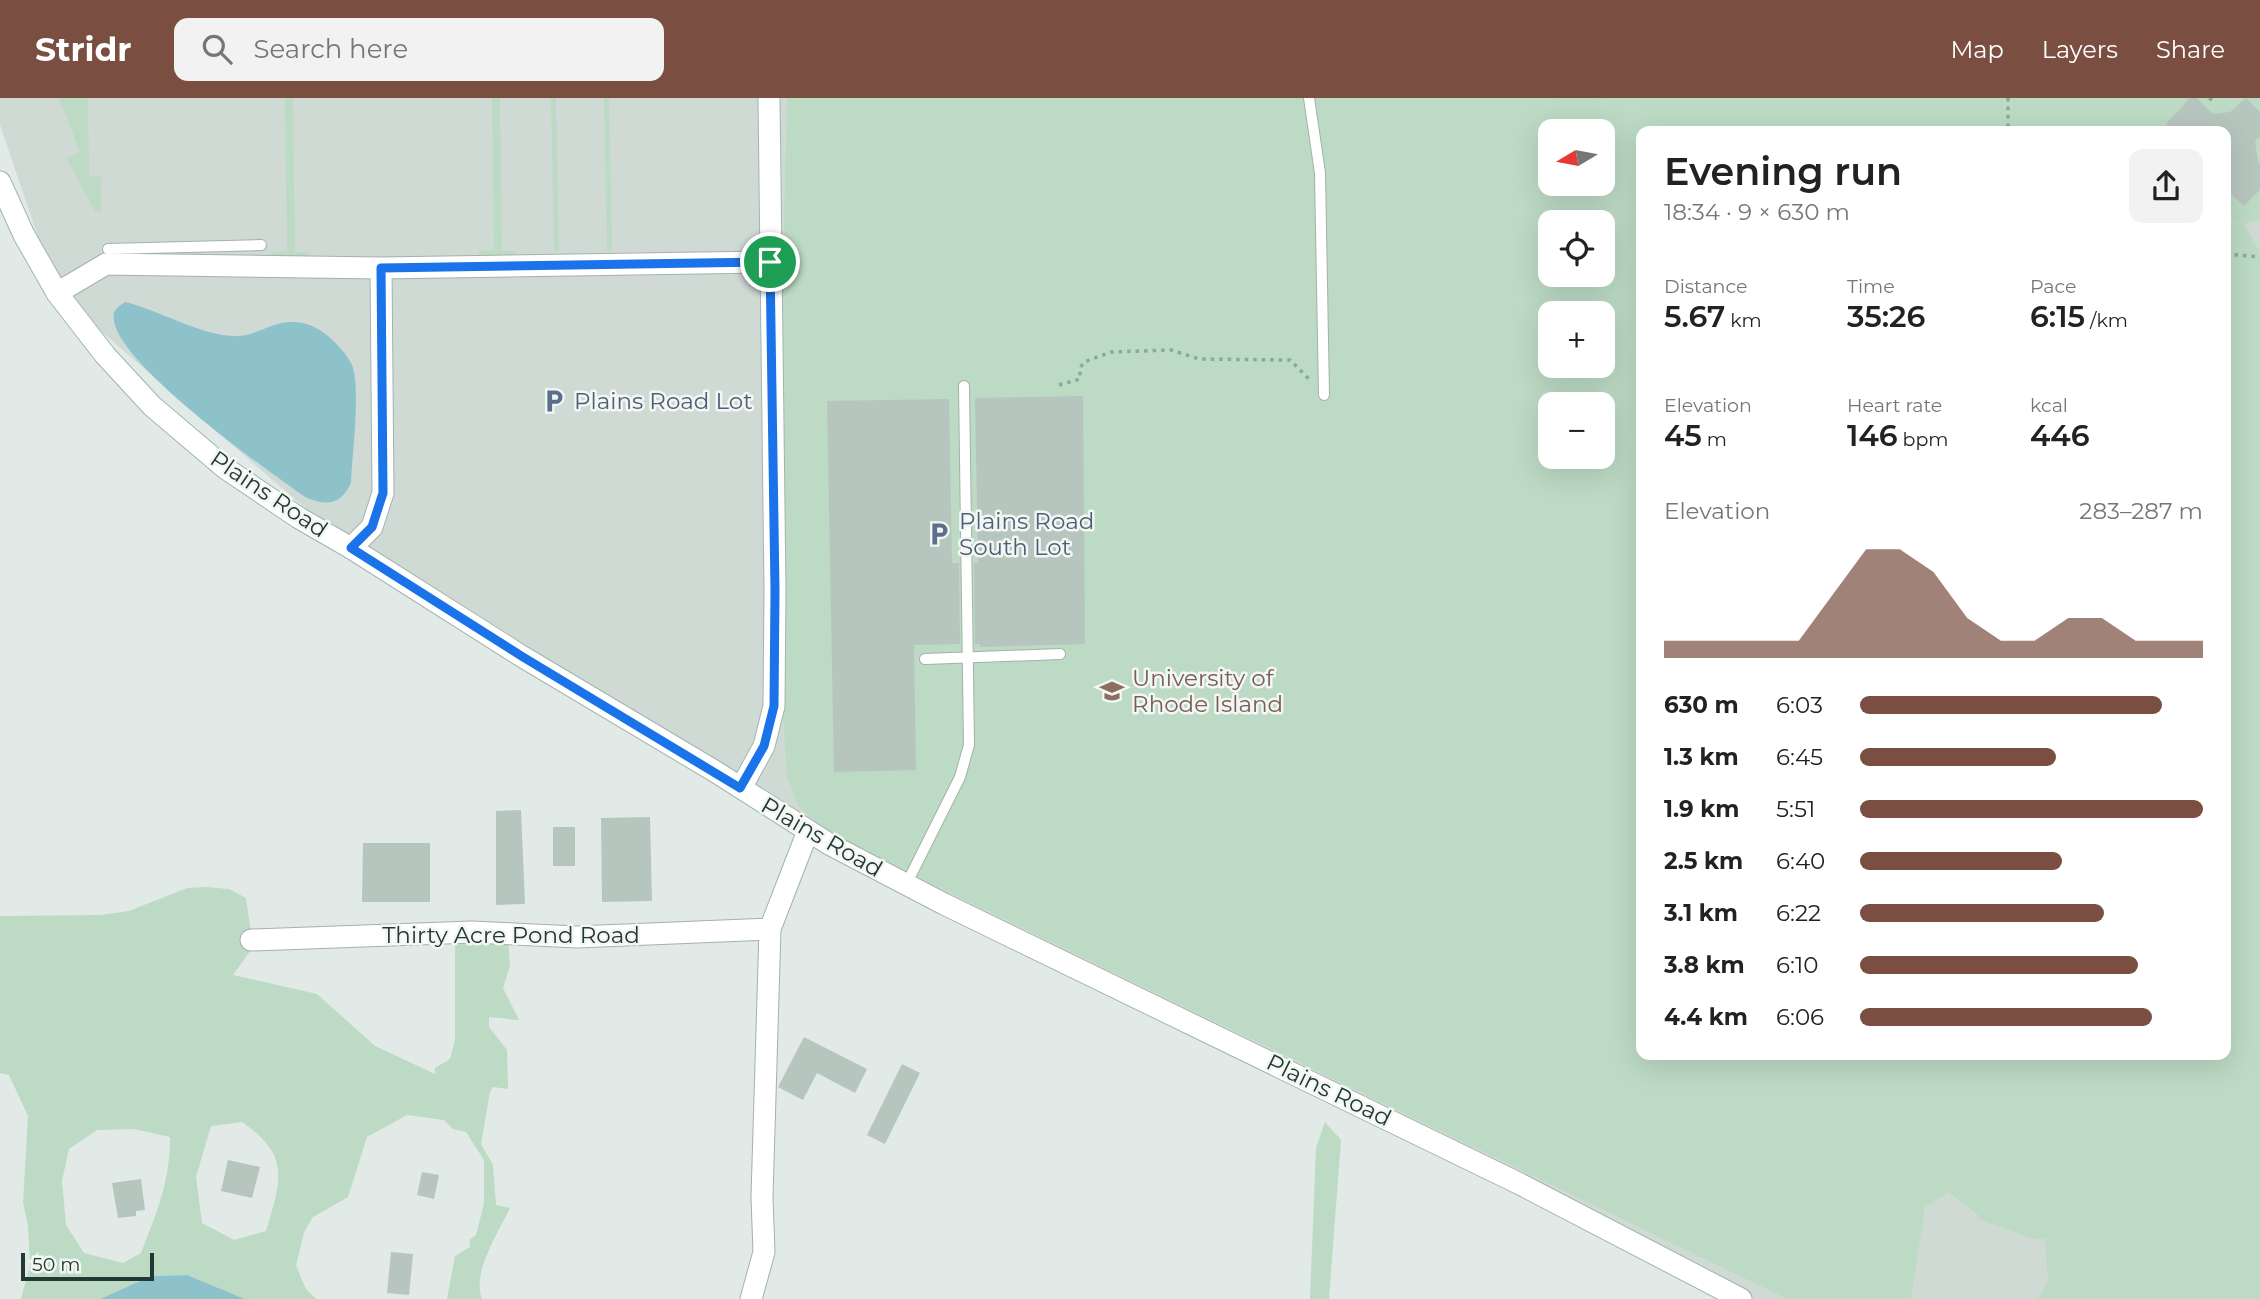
<!DOCTYPE html>
<meta charset="utf-8">
<style>
body{margin:0;font-family:Montserrat,sans-serif;background:#f2f2f2;color:#222;height:100vh;display:flex;flex-direction:column;font-size:26px;white-space:nowrap}
*{box-sizing:border-box;margin:0}
p{font-size:23px;color:#767676}
.icon{flex:none;width:38px;height:38px;fill:none;stroke:currentColor;stroke-width:2;stroke-linecap:round;stroke-linejoin:round}
.map{position:relative;flex:1;overflow:hidden}
.panel{position:absolute;left:1636px;top:28px;width:595px;height:934px;display:flex;flex-direction:column;background:#fff;border-radius:14px;box-shadow:0 7px 28px #0002}
.panel>*{flex:none}
.needle{width:46px;rotate:260deg}
.controls{position:absolute;left:1538px;top:21px;display:grid;gap:14px}
.controls a{display:grid;place-items:center;width:77px;height:77px;border-radius:14px;background:#fff;box-shadow:0 7px 28px #0002;font-size:35px}
.scale{position:absolute;left:21px;bottom:18px;width:133px;box-sizing:border-box;padding-left:7px;border:4px solid #233933;border-top:0;font-size:19px;line-height:24px;white-space:nowrap;color:#233933;-webkit-text-stroke:5px #f2f7f4;paint-order:stroke}
.pin{position:absolute;display:grid;place-items:center;width:60px;height:60px;color:#fff;margin:-30px;border:4px solid #fff;border-radius:50%;box-shadow:0 2px 7px #0007}
.round{display:grid;place-items:center;flex:none;width:74px;height:74px;border-radius:14px;background:#f2f2f2}
.overview{display:flex;align-items:center;justify-content:space-between;height:119px;padding:0 28px}
h1{font-size:38px;font-weight:600;line-height:52px}
.stats{display:grid;grid-template-columns:repeat(3,1fr);gap:10px;height:119px;padding:7px 28px}
.stats div{display:grid;align-content:center}
.stats b{font-size:30px;font-weight:600}
.stats small{font-size:19px;font-weight:400}
.stats p{font-size:19px}
.chart{height:196px;padding:14px 28px}
.chart p{display:flex;justify-content:space-between}
.chart svg{width:100%;height:126px;margin-top:7px;fill:#7a4e40;opacity:.7}
ul{padding:0 28px;list-style:none;font-size:23px}
li{display:grid;grid-template-columns:112px 84px 1fr;align-items:center;height:52px}
li i{height:18px;border-radius:9px;background:#7a4e40}
header{display:flex;align-items:center;gap:42px;box-sizing:border-box;height:98px;padding:0 35px;background:#7a4e40;color:#fff}
header strong{font-size:33px}
nav{display:flex;gap:38px;margin-inline-start:auto;font-size:24px}
.search{width:490px;height:63px;background:#f2f2f2;display:flex;align-items:center;gap:18px;box-sizing:border-box;padding:0 24px;border-radius:14px;color:#767676;font-size:26px}
.map>svg:first-child{display:block}
.built{fill:#d0dad5;fill-rule:evenodd}
.green{fill:#bcdac4;fill-rule:evenodd}
.water{fill:#8ec2cb}
.building{fill:#b7c5bf}
.lines{fill:none;stroke-linecap:round;stroke-linejoin:round}
.lane-casing{stroke:#a4b1ad;stroke-width:12}
.street-casing{stroke:#a4b1ad;stroke-width:23}
.secondary-casing{stroke:#a1b5ae;stroke-width:23}
.path{stroke:#85ab9f;stroke-width:3.5;stroke-dasharray:3.5 5;stroke-linecap:butt}
.lane{stroke:#fff;stroke-width:10}
.street{stroke:#fff;stroke-width:21}
.secondary{stroke:#fff;stroke-width:21}
.route-casing{stroke:#fff;stroke-width:14}
.route{stroke:#1a73e8;stroke-width:9}
.labels{text-anchor:middle;stroke-width:5;stroke-linejoin:round;paint-order:stroke}
.service-label{font-size:23px;fill:#4e5e75;stroke:#f2f7f4;text-anchor:start}
.street-label{font-size:23px;fill:#233933;stroke:#f2f7f4}
.education-label{font-size:23px;fill:#785e54;stroke:#f2f7f4;text-anchor:start}
</style>
<header>
<strong>Stridr</strong>
<div class="search"><svg class="icon" aria-label="search" viewBox="0 0 24 24"><circle cx="10" cy="10" r="6"/><path d="M15 15l6 6"/></svg>Search here</div>
<nav><a>Map</a><a>Layers</a><a>Share</a></nav>
</header>
<div class="map">
<svg width="2260" height="1201" viewBox="0 0 2260 1201">
<rect width="100%" height="100%" fill="#e1eae6"/>
<path class="built" d="M0 0H2260V740L2226 847V33H1642V957H2168L2039 1201H1734L944 806 351 450 57 195 0 27ZM1550 33H1603V86H1550ZM1550 124H1603V177H1550ZM1550 215H1603V268H1550ZM1550 306H1603V359H1550Z"/>
<path class="green" d="M59 0H88L89 78 101 79V115L95 113 66 60 80 54Z
M285 0H293L295 154H309V158H271L272 154 287 153Z
M492 0H500L502 153H515V157L479 158V153L494 152Z
M551 0H556L559 153H554Z
M604 0H609L612 153H607Z
M787 0H2260V121L2244 126 2260 154V1201H2038L2048 1182 2045 1141H2033L1978 1121 1979 1118 1949 1094 1925 1109 1911 1201H1787L831 737 799 709 787 678 775 492ZM1550 33H1603V86H1550ZM1642 33H2226V122L2239 125H2226V957H1642ZM1550 124H1603V177H1550ZM1550 215H1603V268H1550ZM1550 306H1603V359H1550Z
M206 789 229 791 246 800 253 849 233 877 317 896 375 948 435 976V970L450 961 455 942V840L508 839 510 868 503 890 519 922 489 919V929L507 952 508 991 493 989 490 994 481 1046 493 1067 496 1107 510 1110C499 1133 471 1176 482 1201H447L455 1158 470 1149V1141L476 1137 484 1105V1062L466 1034 453 1031 444 1022 407 1017 367 1039 348 1099 313 1119 304 1134 296 1168 306 1191 316 1201H245L187 1177 151 1178 100 1201H21L30 1168 28 1127 23 1105 28 1018 9 977 0 975V818L101 817 129 813 187 790ZM242 1024C291 1058 281 1082 266 1133L234 1142 202 1125 196 1079 211 1028ZM134 1031 170 1039C170 1084 157 1114 141 1155L123 1165 84 1155 66 1127 62 1083 69 1051 97 1032Z
M1325 1024 1341 1042 1329 1201H1310L1316 1050Z"/>
<path class="water" d="M125 204C162 213 194 235 232 238 255 240 270 223 294 224 308 225 317 229 328 238 337 246 347 256 352 267 361 290 352 358 351 385 340 408 326 408 305 399 270 374 104 258 114 215 116 210 121 207 125 204Z
M187 1177 245 1201H100L151 1178Z"/>
<path class="building" d="M2190 0H2197L2213 16 2230 14 2246 0 2260 14V39L2255 43 2258 64 2260 66V92L2244 108 2226 91V33H2173L2166 26Z
M1083 298 1085 546 980 549V546H975L974 465H978L975 300Z
M949 301 952 465H959L960 546 914 547 916 672 834 674 827 303Z
M521 712 525 806 496 807V713Z
M650 719 652 803 602 804 601 720Z
M553 729H575V768H553Z
M363 745H430V804H362Z
M804 939 867 971 855 995 817 975 803 1002 778 989Z
M902 966 920 975 885 1046 867 1037Z
M228 1062 260 1069 252 1100 221 1093Z
M422 1074 439 1077 434 1101 417 1097Z
M141 1081 145 1112 136 1113V1118L118 1120 112 1085Z
M391 1154 413 1156 409 1197 387 1195Z"/>
<g class="lines">
<g class="lane-casing">
<path id="lane" d="M1309 0 1320 75 1324 297
M108 151 261 147
M925 561 1060 556
M906 787 960 679 969 647 964 288"/>
</g>
<g class="street-casing">
<path id="street" d="M57 195 106 166 381 170 770 164
M351 450 372 429 383 395 381 170
M251 842 472 834 577 839 770 831
M751 1201 764 1154 762 1099 770 831 808 733"/>
</g>
<g class="secondary-casing">
<path id="secondary" d="M0 84 24 137 57 195 105 257 152 308 225 370 299 420 351 450 523 559 716 674 829 746 944 806 1520 1086 1741 1201
M741 690 764 648 774 608 775 492 769 0"/>
</g>
<path class="path" d="M2008 0V33
M2209 0 2212 2 2215 0
M2226 156 2260 159
M1059 287 1080 281V270L1084 264 1111 254 1171 252 1199 261 1290 262 1311 283"/>
<use href="#lane" class="lane"/>
<use href="#street" class="street"/>
<use href="#secondary" class="secondary"/>
</g>
<g class="lines">
<g class="route-casing">
<path id="route" d="M770 164 775 492 774 608 764 648 740 690 523 559 351 450 372 429 383 395 381 170Z"/>
</g>
<use href="#route" class="route"/>
</g>
<defs>
<g id="parking-bare" transform="scale(1.89)"><path d="M-3.5-5.5H1a3.5 3.5 0 0 1 0 7H-1V5.5H-3.5ZM-1-3.4V-.6H.8a1.4 1.4 0 0 0 0-2.8Z" fill="#5c6f8a" stroke="#f2f7f4" stroke-width="2.5" paint-order="stroke"/></g>
<g id="university-bare" transform="scale(1.89)"><path d="M0-5L7-2L0 1L-7-2ZM-4 1L0 2.5L4 1V4Q0 6-4 4Z" fill="#8d6e63" stroke="#f2f7f4" stroke-width="2.5" paint-order="stroke"/></g>
</defs>
<g fill-rule="evenodd">
<use href="#parking-bare" x="554" y="303"/>
<use href="#parking-bare" x="939" y="436"/>
<use href="#university-bare" x="1112" y="593"/>
</g>
<g class="labels">
<g class="service-label">
<text x="574" y="311">Plains Road Lot</text>
<text x="959" y="431">Plains Road<tspan x="959" dy="26">South Lot</tspan></text>
</g>
<g class="street-label">
<text transform="translate(269 396) rotate(34)" y="8">Plains Road</text>
<text transform="translate(822 739) rotate(30)" y="8">Plains Road</text>
<text x="511" y="845">Thirty Acre Pond Road</text>
<text transform="translate(1329 992) rotate(26)" y="8">Plains Road</text>
</g>
<g class="education-label">
<text x="1132" y="588">University of<tspan x="1132" dy="26">Rhode Island</tspan></text>
</g>
</g>
</svg>
<div class="controls">
<a><svg class="needle" viewBox="-14 -14 28 28"><path d="M0-13l5 13h-10z" fill="#e53935"/><path d="M0 13l5-13h-10z" fill="#767676"/></svg></a>
<a><svg class="icon" aria-label="locate" viewBox="0 0 24 24"><circle cx="12" cy="12" r="6"/><path d="M12 2v4M12 18v4M2 12h4M18 12h4"/></svg></a>
<a>+</a>
<a>−</a>
</div>
<div class="scale">50 m</div>
<div class="pin" style="left:770px;top:164px;background:#1e9e55"><svg class="icon" aria-label="arrive" viewBox="0 0 24 24"><path d="M6 21V4h12l-3 4 3 4H6"/></svg></div>
<section class="panel">
<div class="overview"><div><h1>Evening run</h1><p>18:34 · 9 × 630 m</p></div><a class="round"><svg class="icon" aria-label="share" viewBox="0 0 24 24"><path d="M12 15V3M7 8l5-5 5 5M5 13v7h14v-7"/></svg></a></div>
<div class="stats">
<div><p>Distance</p><b>5.67<small> km</small></b></div>
<div><p>Time</p><b>35:26</b></div>
<div><p>Pace</p><b>6:15<small> /km</small></b></div>
</div>
<div class="stats">
<div><p>Elevation</p><b>45<small> m</small></b></div>
<div><p>Heart rate</p><b>146<small> bpm</small></b></div>
<div><p>kcal</p><b>446</b></div>
</div>
<div class="chart"><p><span>Elevation</span>283–287 m</p>
<svg viewBox="0 0 160 44" preserveAspectRatio="none"><path d="M0 44V38L10 38L20 38L30 38L40 38L50 22L60 6L70 6L80 14L90 30L100 38L110 38L120 30L130 30L140 38L150 38L160 38V44z"/></svg>
</div>
<ul>
<li><b>630 m</b>6:03<i style="width:88%"></i></li>
<li><b>1.3 km</b>6:45<i style="width:57%"></i></li>
<li><b>1.9 km</b>5:51<i style="width:100%"></i></li>
<li><b>2.5 km</b>6:40<i style="width:59%"></i></li>
<li><b>3.1 km</b>6:22<i style="width:71%"></i></li>
<li><b>3.8 km</b>6:10<i style="width:81%"></i></li>
<li><b>4.4 km</b>6:06<i style="width:85%"></i></li>
</ul>
</section>
</div>
